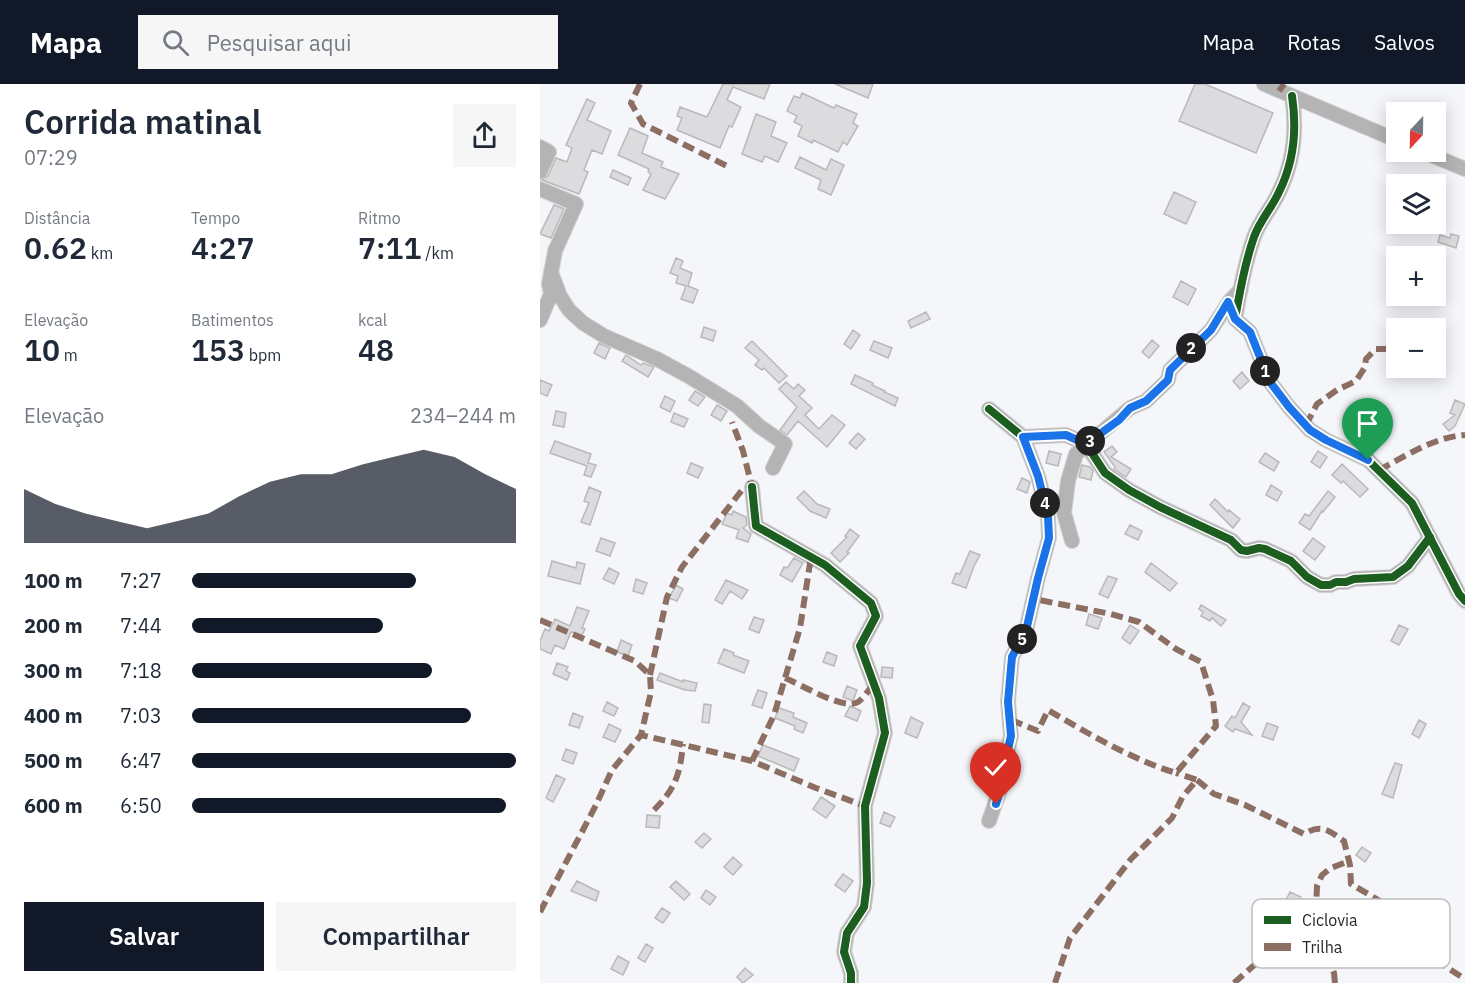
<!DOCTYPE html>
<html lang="pt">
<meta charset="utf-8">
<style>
body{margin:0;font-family:"IBM Plex Sans",sans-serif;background:#f6f6f7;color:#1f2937;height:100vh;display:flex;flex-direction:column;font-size:22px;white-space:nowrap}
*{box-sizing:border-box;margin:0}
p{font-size:20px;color:#747a83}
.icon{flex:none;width:33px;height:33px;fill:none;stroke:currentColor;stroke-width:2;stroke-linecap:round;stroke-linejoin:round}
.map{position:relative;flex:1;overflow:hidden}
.drawer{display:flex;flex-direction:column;background:#fff;width:540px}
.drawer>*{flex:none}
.needle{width:39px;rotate:202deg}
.buttons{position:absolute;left:846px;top:18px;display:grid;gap:12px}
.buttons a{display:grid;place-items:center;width:60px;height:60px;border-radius:0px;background:#fff;box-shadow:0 3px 15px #0003;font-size:30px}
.pin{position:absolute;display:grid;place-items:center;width:51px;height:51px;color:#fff;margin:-62px -26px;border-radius:50% 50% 50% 0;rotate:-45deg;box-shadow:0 0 6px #0007}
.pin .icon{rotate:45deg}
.km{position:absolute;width:30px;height:30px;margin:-15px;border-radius:50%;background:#222;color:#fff;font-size:16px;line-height:30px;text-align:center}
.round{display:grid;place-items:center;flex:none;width:63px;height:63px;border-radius:0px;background:#f6f6f7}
.headline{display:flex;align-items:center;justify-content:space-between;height:102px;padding:0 24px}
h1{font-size:33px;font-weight:600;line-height:45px}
.figures{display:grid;grid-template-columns:repeat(3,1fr);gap:9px;height:102px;padding:6px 24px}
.figures div{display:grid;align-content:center}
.figures b{font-size:30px;font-weight:600}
.figures small{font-size:16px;font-weight:400}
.figures p{font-size:16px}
.chart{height:168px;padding:12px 24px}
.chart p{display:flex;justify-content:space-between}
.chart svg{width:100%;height:108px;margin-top:6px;fill:#111827;opacity:.7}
.action{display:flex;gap:12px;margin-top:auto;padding:12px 24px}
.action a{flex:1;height:69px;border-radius:0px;background:#111827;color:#fff;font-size:24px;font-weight:600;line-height:69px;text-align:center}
.action a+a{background:#f6f6f7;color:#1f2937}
ul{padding:0 24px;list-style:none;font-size:20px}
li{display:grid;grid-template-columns:96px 72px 1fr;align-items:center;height:45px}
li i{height:15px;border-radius:8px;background:#111827}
header{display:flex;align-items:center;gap:36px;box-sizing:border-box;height:84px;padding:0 30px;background:#111827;color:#fff}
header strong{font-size:28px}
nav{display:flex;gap:33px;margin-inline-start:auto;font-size:21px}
.search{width:420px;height:54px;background:#f6f6f7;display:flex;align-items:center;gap:15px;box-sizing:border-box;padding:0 21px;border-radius:0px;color:#747a83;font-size:22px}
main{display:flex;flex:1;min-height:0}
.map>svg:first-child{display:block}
.building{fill:#dcdcde;stroke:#b9b9bb;stroke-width:1.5}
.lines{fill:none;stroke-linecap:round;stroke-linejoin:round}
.minor-casing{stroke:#d0d1d3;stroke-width:16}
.minor{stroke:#b3b4b3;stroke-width:14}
.quiet{stroke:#8d6e63;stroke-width:6;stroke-dasharray:12 6;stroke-linecap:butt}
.cycleway-casing{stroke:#fff;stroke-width:11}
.cycleway{stroke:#1b5e20;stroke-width:8}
.route-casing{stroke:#fff;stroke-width:12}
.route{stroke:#1a73e8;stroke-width:8}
.key{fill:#fff;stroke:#bebebf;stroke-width:1.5}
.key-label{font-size:16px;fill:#26282a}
</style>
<header>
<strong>Mapa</strong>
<div class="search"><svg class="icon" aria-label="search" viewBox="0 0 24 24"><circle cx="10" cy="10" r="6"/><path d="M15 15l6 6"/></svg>Pesquisar aqui</div>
<nav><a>Mapa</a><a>Rotas</a><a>Salvos</a></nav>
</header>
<main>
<section class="drawer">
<div class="headline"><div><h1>Corrida matinal</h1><p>07:29</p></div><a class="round"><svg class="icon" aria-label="share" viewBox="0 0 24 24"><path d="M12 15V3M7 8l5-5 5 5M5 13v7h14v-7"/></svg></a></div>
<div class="figures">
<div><p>Distância</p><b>0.62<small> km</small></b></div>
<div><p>Tempo</p><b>4:27</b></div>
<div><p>Ritmo</p><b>7:11<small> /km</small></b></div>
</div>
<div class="figures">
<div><p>Elevação</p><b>10<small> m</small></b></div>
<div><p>Batimentos</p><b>153<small> bpm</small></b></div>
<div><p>kcal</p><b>48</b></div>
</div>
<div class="chart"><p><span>Elevação</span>234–244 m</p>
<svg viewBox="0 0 160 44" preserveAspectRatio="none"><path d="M0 44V22L10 28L20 32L30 35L40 38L50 35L60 32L70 25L80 19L90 16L100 16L110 12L120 9L130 6L140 9L150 16L160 22V44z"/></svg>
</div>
<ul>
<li><b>100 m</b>7:27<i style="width:69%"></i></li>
<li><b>200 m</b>7:44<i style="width:59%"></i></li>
<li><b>300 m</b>7:18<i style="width:74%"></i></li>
<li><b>400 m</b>7:03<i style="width:86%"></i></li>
<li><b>500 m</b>6:47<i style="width:100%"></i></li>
<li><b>600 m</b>6:50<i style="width:97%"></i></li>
</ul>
<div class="action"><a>Salvar</a><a>Compartilhar</a></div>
</section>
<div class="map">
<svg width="925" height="899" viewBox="0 0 925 899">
<rect width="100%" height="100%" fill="#f4f6f9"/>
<path class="building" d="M183 0H230L224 15 193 3 187 16 201 23 192 43 189 42 180 64 137 46 142 34 137 32 140 23 167 33Z
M295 0H333L328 14Z
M655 0H665L733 29 716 69 639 37Z
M262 9 294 24 296 21 317 30 313 39 318 42 307 61 303 58 298 68 273 56 272 59 258 52 262 42 254 38 257 32 247 27 254 12 260 14Z
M47 15 55 19 47 36 71 47 62 70 52 66 44 86 48 88 39 110 2 96 8 92 16 74 27 78 32 64 26 61Z
M216 30 236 38 231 52 247 59 238 78 225 72 222 78 202 70Z
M90 44 108 52 102 69 123 78 121 83 139 90 125 115 103 106 111 90 108 88 109 85 78 71Z
M260 73 286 86 291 75 304 81 291 111 278 105 281 96 255 84Z
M73 86 91 94 88 101 70 93Z
M634 108 656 118 646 140 624 130Z
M14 121 24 125 11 154 0 150Z
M911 150 919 152 916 164 898 158 900 151 910 154Z
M136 174 143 177 140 184 152 189 148 202 158 206 153 219 141 215 146 202 136 199 138 192 130 189Z
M641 197 656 205 648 221 633 213Z
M386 228 390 235 371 244 368 237Z
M164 243 176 247 173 257 161 253Z
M313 246 320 251 311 265 304 260Z
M612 256 619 262 609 274 602 268Z
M212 257 247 292 239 299 224 284 222 286 215 281 219 276 205 264Z
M334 257 352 264 348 274 330 266Z
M59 259 70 264 65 275 54 269Z
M86 271 101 281 103 279 114 283 108 293 82 277Z
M702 288 709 297 700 305 693 297Z
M315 291 333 299 332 301 345 307 344 308 358 314 355 322 311 300Z
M0 296 12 301 7 312 0 309Z
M246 298 254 305 258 300 265 306 259 312 272 324 265 331 279 345 292 331 305 341 287 363 258 337 247 351 240 346 257 323 239 305Z
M155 307 165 313 158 322 149 316Z
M125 312 135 317 130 328 120 323Z
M915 316 925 320 915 342 909 347 903 340 915 331 910 329Z
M177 321 187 327 181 337 171 331Z
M16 327 26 329 24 343 13 341Z
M134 329 148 335 144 343 131 338Z
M318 349 325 355 316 365 309 359Z
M15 357 51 370 48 379 56 381 51 393 44 391 47 382 10 369Z
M572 362 577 368 571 373 591 385 586 393 574 385 575 383 564 368Z
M509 367 521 370 518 382 506 379Z
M778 367 787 373 780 384 771 378Z
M725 369 739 378 734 387 719 378Z
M151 379 163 384 158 394 147 389Z
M802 380 828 405 820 413 803 397 801 399 792 391Z
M542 381 550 383 553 387 551 396 539 393Z
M482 394 490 398 487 409 477 405Z
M731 401 742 408 737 417 726 411Z
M49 403 61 408 50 441 41 438 49 419 44 417Z
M264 407 277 420 290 425 286 434 270 427 257 414Z
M788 407 795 413 783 428 782 427 770 446 759 439 765 430 769 432Z
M675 415 688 428 689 426 700 435 693 444 670 421Z
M193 427 206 433 207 441 203 444 211 450 208 458 196 454 199 446 182 440 187 429 192 431Z
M590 441 602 447 598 456 585 450Z
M310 445 319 452 307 468 309 469 300 478 291 469 307 453 305 452Z
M61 454 75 459 70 472 56 467Z
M773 454 785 463 775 476 763 467Z
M430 467 440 471 434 482 426 504 412 499 416 489 420 490Z
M254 474 263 479 252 498 240 491 244 483 247 484Z
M12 477 36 484 37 478 45 480 40 500 8 492Z
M611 479 637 499 630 507 605 488Z
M69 484 79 489 74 500 63 495Z
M568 492 577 495 568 514 559 510Z
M96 495 107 499 103 510 93 507Z
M186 496 208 506 202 515 190 507 182 520 175 516Z
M136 501 143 505 137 517 129 514Z
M661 521 686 536 681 542 672 534 670 537 661 532 663 528 659 525Z
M37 523 49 527 42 544 45 545 42 551 31 548 24 565 15 561 11 570 0 565V557L5 545 9 547 15 535 30 542Z
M549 530 562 534 558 545 546 541Z
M214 533 224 536 219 549 209 545Z
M590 541 599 547 590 560 582 554Z
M859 541 868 545 859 561 851 557Z
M81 556 92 561 88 572 77 568Z
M184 565 194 569 193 571 209 577 204 589 178 579Z
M287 568 297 572 294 582 283 578Z
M17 579 28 583 26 587 30 589 27 596 13 590Z
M342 583 353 584 352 594 341 593Z
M120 589 143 598V596L157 599 155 607 145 606 117 596Z
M307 602 317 606 313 617 303 613Z
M218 606 227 609 222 624 212 621Z
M67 618 78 624 74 632 63 627Z
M703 619 710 623 701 638 712 651 695 645 693 648 685 642 692 632 695 634Z
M164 620 171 621 169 639 162 638Z
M310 622 321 627 317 637 305 632Z
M239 624 254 629 253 633 267 639 263 649 254 645 255 642 235 634Z
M33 629 43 633 39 644 29 641Z
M371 633 383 639 377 654 365 649Z
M879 636 886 640 879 654 872 650Z
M727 639 738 643 733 656 722 652Z
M69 640 81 646 75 658 63 653Z
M223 661 259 675 254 687 218 672Z
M26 665 37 669 33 680 22 676Z
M855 679 862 681 853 714 842 710Z
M16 691 25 695 13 718 6 714Z
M281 713 295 722 286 734 273 725Z
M344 728 355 733 350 743 340 739Z
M107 731 120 732 119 744 106 743Z
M164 749 171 755 162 764 155 758Z
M822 763 831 769 825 778 816 771Z
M193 773 202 781 193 791 184 783Z
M303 790 313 797 305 808 295 801Z
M37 797 59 808 56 817 31 807Z
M136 797 150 810 144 816 130 803Z
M166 806 176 813 170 821 161 814Z
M750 808 761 813 756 823 745 818Z
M122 824 130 829 123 839 115 834Z
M106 860 113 864 105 878 98 874Z
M78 872 89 878 83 891 71 885Z
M205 884 213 891 203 899 197 893Z"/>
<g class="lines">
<g class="minor-casing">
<path id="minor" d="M724 0 856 56
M752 12C757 45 754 78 739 108 732 124 720 136 714 153 705 179 700 207 695 235L710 248 730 298 749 323 770 346 786 356 828 376 872 419 919 510 925 517
M0 63 9 68 0 88
M884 68 925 85
M0 105 36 120 15 167 9 200 11 210 0 236
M11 188 20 212 29 226 43 239 64 252 117 275 150 293 197 322 219 342 245 360 233 384
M449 325 483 353 526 351 546 360 565 389 589 406 620 423 691 456 701 466 707 467 719 464 725 465 751 477 767 493 781 501H790L796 498H806L814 495 853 493 868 482 890 453
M212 403 216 442 285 481 331 519 336 532 320 562 339 614 345 649 325 722 327 799 324 823 307 849 304 868 311 889V899
M532 457 524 429 528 397 536 370 590 324 606 317 628 296 630 286 671 246 689 218 701 205
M449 737 462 700 464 683 471 652 468 618 472 573 486 547 498 494 509 454 508 432 498 392 483 353"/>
</g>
<use href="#minor" class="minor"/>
<path class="quiet" d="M100 0 91 19 103 40 189 83
M739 7 744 0
M868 244 869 238
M766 341 777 320 797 306 816 297 825 283 826 275 836 265H856
M839 386C866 372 894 353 925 351
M0 536 95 577 110 591 111 608 101 651 212 677 276 704 325 722
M110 591 127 513 142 483 202 406 212 403 203 367 192 338
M245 594C260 600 304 627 318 618 324 614 329 605 334 600
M471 636 498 647 508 626C549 650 591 675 636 689L676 642 673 616 661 578 636 565 599 538 571 530 494 515
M212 677 234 631 260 544 271 473
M657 696 674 710 705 721 764 750C782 739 789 747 804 757L810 781 811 800 840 817 870 842 894 875 925 895
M114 726C136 704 140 690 143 660
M0 828 56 721 72 686 101 651
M515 899 530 854 591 775 632 734 643 712 657 696 636 689
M694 899 720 876 736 849 732 839
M795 899 794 889 789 877 790 867 786 849 776 825 777 802 782 791 791 784 809 777"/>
<g class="cycleway-casing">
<path id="cycleway" d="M752 12C757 45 754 78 739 108 732 124 720 136 714 153 705 179 700 207 695 235L710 248 730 298 749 323 770 346 786 356 828 376 872 419 919 510 925 517
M449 325 483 353 526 351 546 360 565 389 589 406 620 423 691 456 701 466 707 467 719 464 725 465 751 477 767 493 781 501H790L796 498H806L814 495 853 493 868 482 890 453
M212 403 216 442 285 481 331 519 336 532 320 562 339 614 345 649 325 722 327 799 324 823 307 849 304 868 311 889V899"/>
</g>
<use href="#cycleway" class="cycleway"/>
</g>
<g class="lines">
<g class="route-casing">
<path id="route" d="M456 720 462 700 464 683 471 652 468 618 472 573 486 547 498 494 509 454 508 432 498 392 483 353 526 351 546 360 579 336 590 324 606 317 628 296 630 286 671 246 688 218 695 235 710 248 730 298 749 323 770 346 786 356 828 376"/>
</g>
<use href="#route" class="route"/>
</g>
<rect x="712" y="815" width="198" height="69" rx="9" class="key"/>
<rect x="724" y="832" width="27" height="8" fill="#1b5e20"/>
<rect x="724" y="859" width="27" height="8" fill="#8d6e63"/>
<g class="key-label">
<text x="762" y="842">Ciclovia</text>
<text x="762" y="869">Trilha</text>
</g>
</svg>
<div class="buttons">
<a><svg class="needle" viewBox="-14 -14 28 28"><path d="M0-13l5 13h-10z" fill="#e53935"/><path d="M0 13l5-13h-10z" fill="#747a83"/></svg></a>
<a><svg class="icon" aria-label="layers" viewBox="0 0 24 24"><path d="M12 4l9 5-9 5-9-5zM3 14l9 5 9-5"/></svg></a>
<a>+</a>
<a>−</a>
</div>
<div class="pin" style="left:828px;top:376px;background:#1e9e55"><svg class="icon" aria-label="arrive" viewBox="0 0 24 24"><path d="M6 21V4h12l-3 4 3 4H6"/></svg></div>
<div class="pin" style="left:456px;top:720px;background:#d93025"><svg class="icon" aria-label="check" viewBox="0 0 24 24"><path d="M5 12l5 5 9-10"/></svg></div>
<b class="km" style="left:725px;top:287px">1</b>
<b class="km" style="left:651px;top:264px">2</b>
<b class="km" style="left:550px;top:357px">3</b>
<b class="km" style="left:505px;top:419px">4</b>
<b class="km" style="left:482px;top:555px">5</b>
</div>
</main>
